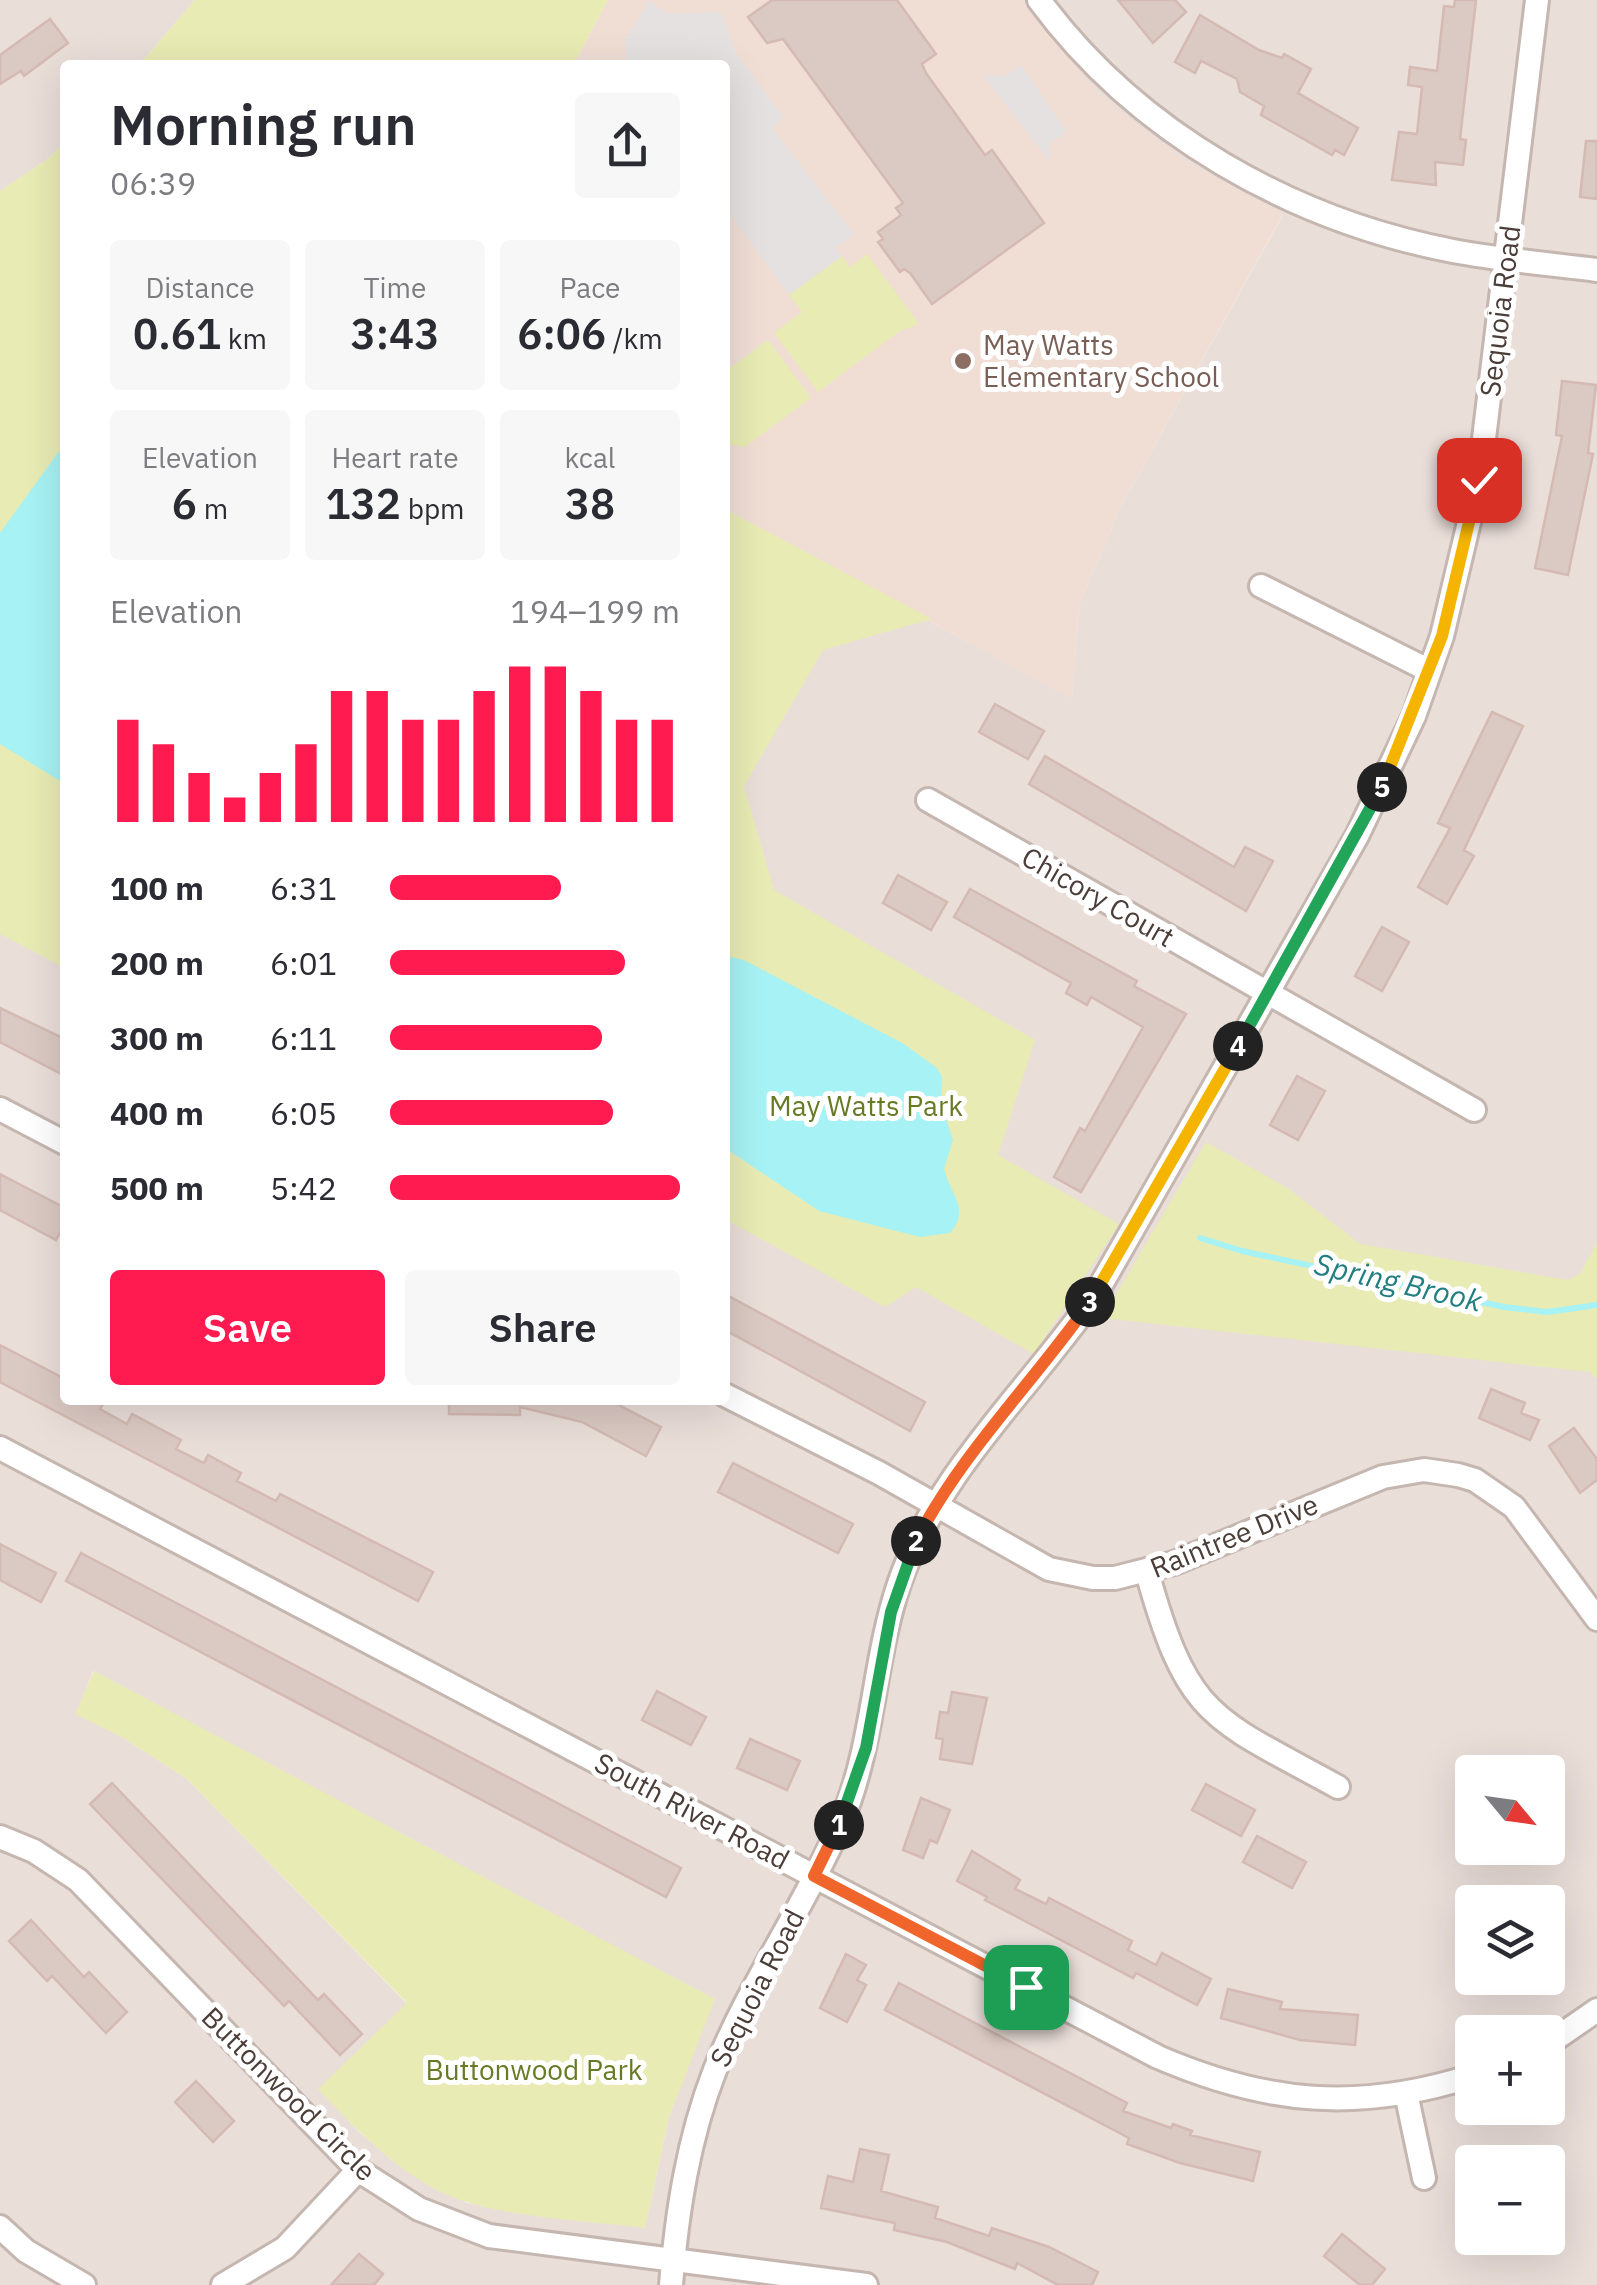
<!DOCTYPE html>
<meta charset="utf-8">
<style>
body{margin:0;font-family:"IBM Plex Sans",sans-serif;background:#f7f7f7;color:#2b2b33;height:100vh;display:flex;flex-direction:column;font-size:38px;white-space:nowrap}
*{box-sizing:border-box;margin:0}
p{font-size:32px;color:#7c7c81}
.icon{flex:none;width:55px;height:55px;fill:none;stroke:currentColor;stroke-width:2;stroke-linecap:round;stroke-linejoin:round}
.map{position:relative;flex:1;overflow:hidden}
.drawer{position:absolute;left:60px;top:60px;width:670px;height:1345px;display:flex;flex-direction:column;background:#fff;border-radius:10px;box-shadow:0 10px 40px #0002}
.drawer>*{flex:none}
.needle{width:65px;rotate:119deg}
.fabs{position:absolute;left:1455px;top:1755px;display:grid;gap:20px}
.fabs a{display:grid;place-items:center;width:110px;height:110px;border-radius:10px;background:#fff;box-shadow:0 10px 40px #0002;font-size:50px}
.pin{position:absolute;display:grid;place-items:center;width:85px;height:85px;color:#fff;margin:-42px;border-radius:20px;box-shadow:0 5px 15px #0006}
.km{position:absolute;width:50px;height:50px;margin:-25px;border-radius:50%;background:#222;color:#fff;font-size:28px;line-height:50px;text-align:center}
.round{display:grid;place-items:center;flex:none;width:105px;height:105px;border-radius:10px;background:#f7f7f7}
.summary{display:flex;align-items:center;justify-content:space-between;height:170px;padding:0 50px}
h1{font-size:55px;font-weight:600;line-height:75px}
.metrics{display:grid;grid-template-columns:repeat(3,1fr);gap:15px;height:170px;padding:10px 50px}
.metrics div{display:grid;align-content:center;border-radius:10px;background:#f7f7f7;text-align:center}
.metrics b{font-size:42px;font-weight:600}
.metrics small{font-size:28px;font-weight:400}
.metrics p{font-size:28px}
.chart{height:280px;padding:20px 50px}
.chart p{display:flex;justify-content:space-between}
.chart svg{width:100%;height:180px;margin-top:10px;stroke:#ff1a50;stroke-width:6}
.primary-button{display:flex;gap:20px;margin-top:auto;padding:20px 50px}
.primary-button a{flex:1;height:115px;border-radius:10px;background:#ff1a50;color:#fff;font-size:40px;font-weight:600;line-height:115px;text-align:center}
.primary-button a+a{background:#f7f7f7;color:#2b2b33}
ul{padding:0 50px;list-style:none;font-size:32px}
li{display:grid;grid-template-columns:160px 120px 1fr;align-items:center;height:75px}
li i{height:25px;border-radius:12px;background:#ff1a50}
.map>svg:first-child{display:block}
.residential{fill:#eaded9;fill-rule:evenodd}
.education{fill:#f0ded5}
.green{fill:#e8ebb3}
.parking{fill:#e5e1e0}
.water{fill:#a7f2f4}
.lines{fill:none;stroke-linecap:round;stroke-linejoin:round}
.stream{stroke:#a7f2f4;stroke-width:6}
.building{fill:#dbc9c3;stroke:#d4bab3;stroke-width:2.5}
.minor-casing{stroke:#c5b6b0;stroke-width:28}
.minor{stroke:#fff;stroke-width:22}
.split-1-casing{stroke:#fff;stroke-width:20}
.split-2-casing{stroke:#fff;stroke-width:20}
.split-3-casing{stroke:#fff;stroke-width:20}
.split-4-casing{stroke:#fff;stroke-width:20}
.split-5-casing{stroke:#fff;stroke-width:20}
.split-6-casing{stroke:#fff;stroke-width:20}
.split-1{stroke:#f0652b;stroke-width:12}
.split-2{stroke:#22a559;stroke-width:12}
.split-3{stroke:#f0652b;stroke-width:12}
.split-4{stroke:#f5b400;stroke-width:12}
.split-5{stroke:#22a559;stroke-width:12}
.split-6{stroke:#f5b400;stroke-width:12}
.education-dot{fill:#8d6e63;stroke:#fff;stroke-width:4}
.labels{text-anchor:middle;stroke-width:10;stroke-linejoin:round;paint-order:stroke}
.street-label{font-size:28px;fill:#4b3d38;stroke:#fff}
.education-label{font-size:28px;fill:#785e54;stroke:#fff;text-anchor:start}
.park-label{font-size:28px;fill:#677b27;stroke:#fff}
.water-label{font-size:30px;font-style:italic;fill:#227e81;stroke:#fff}
</style>
<div class="map">
<svg width="1597" height="2285" viewBox="0 0 1597 2285">
<rect width="100%" height="100%" fill="#f6efec"/>
<path class="residential" d="M0 0H195L139 65H65V142L49 158 0 191Z
M1022 0H1597V2285H0V372L65 245V1400H725V511L1072 698 1079 605 1120 508 1283 215 1179 158 1096 93ZM93 1671 714 1999 669 2117 645 2228 467 2203 393 2161 359 2132 319 2089 407 2004 187 1779 122 1737 76 1714ZM1472 1772H1548V1848H1472ZM1472 1902H1548V1978H1472ZM1472 2032H1548V2108H1472ZM1472 2162H1548V2238H1472Z"/>
<path class="education" d="M608 0H1022L1097 93 1179 158 1283 214 1120 508 1079 605 1072 699 725 509V65H573Z"/>
<path class="green" d="M195 0H608L573 65H139Z
M65 142V968L0 934V191L49 158Z
M867 254 919 324 900 331 818 392 774 333 802 312 789 295 842 256 850 267Z
M768 340 811 398 745 447 725 444V372Z
M725 509 932 619 823 650 744 786 774 890 1035 1040 998 1155 1119 1224 1034 1354 916 1287 885 1307 725 1219Z
M1206 1142 1289 1189 1360 1244 1568 1280 1580 1274 1597 1243V1379L1590 1372 1102 1318Z
M94 1671 715 1999 669 2117 645 2228C588 2221 526 2219 470 2203 409 2186 361 2134 318 2089L407 2003 187 1779 122 1737 75 1714Z"/>
<path class="parking" d="M649 1 669 14 721 12 736 53 784 118 772 128 854 234 835 248 842 256 789 295 725 207V65H627L625 40Z
M1021 65 1067 132 1049 144 1050 162 983 75 1005 76Z"/>
<path class="water" d="M65 443V784L0 744V533Z
M726 956 744 960 904 1044 937 1068 942 1077 941 1104 953 1140 944 1169C950 1194 971 1209 950 1233L920 1237 819 1211 725 1148Z"/>
<g class="lines">
<path class="stream" d="M1200 1238 1242 1251 1504 1307 1547 1312 1597 1305"/>
</g>
<path class="building" d="M772 0H897L936 54 922 64 926 73 985 155 992 150 1044 223 932 304 910 273 904 269 900 272 878 242 883 239 878 232 901 215 896 208 903 203 783 39 767 43 748 17Z
M1118 0H1175L1186 12 1153 43Z
M1455 0H1476L1460 139 1466 140 1463 165 1435 162 1436 185 1392 180 1399 132 1417 134 1422 87 1408 85 1410 67 1437 71 1444 6 1454 7Z
M1200 15 1259 50 1282 58 1284 54 1311 69 1298 93 1358 128 1344 155 1335 150 1332 155 1261 115 1264 106 1240 92 1237 79 1201 61 1195 73 1175 62Z
M50 19 68 43 24 76 21 71 0 84V55Z
M1586 141H1597V199L1580 197Z
M1562 381 1596 385 1588 453 1593 454 1568 575 1535 568 1562 436 1556 435Z
M995 704 1044 731 1028 759 979 732Z
M1492 712 1523 726 1464 850 1474 856 1447 904 1418 887 1450 828 1438 823Z
M1045 756 1234 867 1245 847 1273 861 1246 911 1029 784Z
M898 875 947 902 931 930 883 903Z
M970 889 1137 981 1134 986 1186 1014 1081 1192 1054 1177 1080 1128 1085 1131 1143 1027 1091 997 1087 1005 1066 993 1071 983 954 917Z
M1382 927 1409 942 1382 991 1355 976Z
M0 1008 65 1039V1076L0 1042Z
M1297 1076 1325 1091 1298 1140 1270 1125Z
M0 1174 65 1208V1223L56 1240 0 1210Z
M725 1294 925 1402 910 1431 725 1330Z
M0 1345 65 1379V1400H105L100 1409 127 1424 132 1414 181 1440 176 1449 204 1463 208 1455 241 1473 237 1481 276 1501 280 1494 433 1572 418 1601 0 1382Z
M1491 1389 1525 1403 1521 1413 1539 1420 1530 1440 1479 1418Z
M449 1400H609L661 1427 646 1456 582 1422 520 1407V1415L449 1414Z
M1574 1428 1597 1459V1480L1580 1493 1549 1446Z
M733 1463 853 1524 838 1553 718 1492Z
M0 1544 56 1573 41 1602 0 1580Z
M81 1553 681 1868 666 1897 66 1581Z
M657 1691 706 1717 691 1745 642 1720Z
M952 1692 987 1698 972 1764 940 1759 943 1739 936 1738 940 1712 948 1713Z
M750 1739 800 1761 787 1790 737 1768Z
M112 1783 318 2000 324 1994 362 2034 340 2055 289 2001 284 2006 90 1804Z
M1206 1784 1255 1810 1241 1836 1192 1810Z
M921 1798 950 1810 937 1843 930 1840 923 1858 903 1850Z
M1257 1836 1306 1862 1292 1888 1243 1862Z
M972 1851 1020 1880 1015 1889 1046 1904 1049 1898 1132 1941 1128 1950 1156 1965 1162 1953 1211 1979 1197 2005 1136 1973 1133 1978 985 1900 987 1897 957 1881Z
M31 1920 84 1977 89 1972 127 2012 106 2033 52 1976 47 1981 9 1941Z
M846 1954 866 1965 857 1980 866 1985 847 2022 820 2008Z
M899 1983 1127 2103 1123 2111 1171 2128 1173 2124 1192 2131 1190 2135 1260 2152 1253 2181 1180 2163 1127 2144 1129 2138 885 2010Z
M1228 1989 1282 2002 1280 2009 1358 2015 1355 2045 1300 2040 1221 2018Z
M196 2081 234 2121 213 2142 175 2102Z
M860 2149 889 2155 881 2191 938 2207 935 2218 989 2236 992 2228 1049 2247 1098 2272 1092 2285H1058L1017 2263 1015 2269 947 2242 894 2230 895 2223 821 2208 828 2176 853 2182Z
M1342 2234 1385 2269 1372 2285H1360L1324 2256Z
M359 2254 383 2274 374 2285H331Z"/>
<g class="lines">
<g class="minor-casing">
<path id="minor" d="M1039 0C1137 133 1292 220 1453 251 1501 260 1549 264 1597 270
M1261 586 1430 671
M928 800 1474 1110
M0 1109 65 1143
M725 1395 879 1473 1049 1569 1093 1578H1115L1174 1563 1383 1477 1424 1470 1458 1475 1475 1480 1514 1507 1597 1619
M0 1448 1158 2057C1267 2104 1358 2112 1472 2076
M1147 1572C1188 1719 1211 1717 1338 1787
M0 1837 34 1851 78 1880 358 2170 419 2209 489 2236 866 2285
M1548 2044 1597 2010
M1406 2093 1424 2178
M0 2227 26 2251 84 2285
M223 2285 285 2248 358 2170
M671 2285C677 2212 688 2139 715 2070 750 1983 805 1906 842 1820 874 1744 873 1661 899 1584 937 1472 1027 1392 1094 1297L1357 836 1414 716 1442 636 1479 480 1537 0"/>
</g>
<use href="#minor" class="minor"/>
</g>
<g class="lines">
<g class="split-1-casing">
<path id="split-1" d="M839 1825 814 1876 1026 1987"/>
</g>
<g class="split-2-casing">
<path id="split-2" d="M839 1825 866 1748 891 1612 916 1541"/>
</g>
<g class="split-3-casing">
<path id="split-3" d="M916 1541C962 1452 1033 1383 1090 1302"/>
</g>
<g class="split-4-casing">
<path id="split-4" d="M1090 1302 1238 1046"/>
</g>
<g class="split-5-casing">
<path id="split-5" d="M1238 1046 1382 787"/>
</g>
<g class="split-6-casing">
<path id="split-6" d="M1382 787 1442 636 1479 480"/>
</g>
<use href="#split-1" class="split-1"/>
<use href="#split-2" class="split-2"/>
<use href="#split-3" class="split-3"/>
<use href="#split-4" class="split-4"/>
<use href="#split-5" class="split-5"/>
<use href="#split-6" class="split-6"/>
</g>
<circle class="education-dot" cx="963" cy="361" r="10"/>
<g class="labels">
<g class="street-label">
<text transform="translate(1500 311) rotate(-83)" y="10">Sequoia Road</text>
<text transform="translate(1098 897) rotate(30)" y="10">Chicory Court</text>
<text transform="translate(1234 1536) rotate(-22)" y="10">Raintree Drive</text>
<text transform="translate(692 1811) rotate(28)" y="10">South River Road</text>
<text transform="translate(757 1988) rotate(-63)" y="10">Sequoia Road</text>
<text transform="translate(289 2094) rotate(45)" y="10">Buttonwood Circle</text>
</g>
<g class="education-label">
<text x="983" y="355">May Watts<tspan x="983" dy="32">Elementary School</tspan></text>
</g>
<g class="park-label">
<text x="866" y="1116">May Watts Park</text>
<text x="534" y="2080">Buttonwood Park</text>
</g>
<g class="water-label">
<text transform="translate(1398 1283) rotate(13)" y="10">Spring Brook</text>
</g>
</g>
</svg>
<div class="fabs">
<a><svg class="needle" viewBox="-14 -14 28 28"><path d="M0-13l5 13h-10z" fill="#e53935"/><path d="M0 13l5-13h-10z" fill="#7c7c81"/></svg></a>
<a><svg class="icon" aria-label="layers" viewBox="0 0 24 24"><path d="M12 4l9 5-9 5-9-5zM3 14l9 5 9-5"/></svg></a>
<a>+</a>
<a>−</a>
</div>
<div class="pin" style="left:1026px;top:1987px;background:#1e9e55"><svg class="icon" aria-label="arrive" viewBox="0 0 24 24"><path d="M6 21V4h12l-3 4 3 4H6"/></svg></div>
<div class="pin" style="left:1479px;top:480px;background:#d93025"><svg class="icon" aria-label="check" viewBox="0 0 24 24"><path d="M5 12l5 5 9-10"/></svg></div>
<b class="km" style="left:839px;top:1825px">1</b>
<b class="km" style="left:916px;top:1541px">2</b>
<b class="km" style="left:1090px;top:1302px">3</b>
<b class="km" style="left:1238px;top:1046px">4</b>
<b class="km" style="left:1382px;top:787px">5</b>
<section class="drawer">
<div class="summary"><div><h1>Morning run</h1><p>06:39</p></div><a class="round"><svg class="icon" aria-label="share" viewBox="0 0 24 24"><path d="M12 15V3M7 8l5-5 5 5M5 13v7h14v-7"/></svg></a></div>
<div class="metrics">
<div><p>Distance</p><b>0.61<small> km</small></b></div>
<div><p>Time</p><b>3:43</b></div>
<div><p>Pace</p><b>6:06<small> /km</small></b></div>
</div>
<div class="metrics">
<div><p>Elevation</p><b>6<small> m</small></b></div>
<div><p>Heart rate</p><b>132<small> bpm</small></b></div>
<div><p>kcal</p><b>38</b></div>
</div>
<div class="chart"><p><span>Elevation</span>194–199 m</p>
<svg viewBox="0 0 160 44" preserveAspectRatio="none"><path d="M5 44V19M15 44V25M25 44V32M35 44V38M45 44V32M55 44V25M65 44V12M75 44V12M85 44V19M95 44V19M105 44V12M115 44V6M125 44V6M135 44V12M145 44V19M155 44V19"/></svg>
</div>
<ul>
<li><b>100 m</b>6:31<i style="width:59%"></i></li>
<li><b>200 m</b>6:01<i style="width:81%"></i></li>
<li><b>300 m</b>6:11<i style="width:73%"></i></li>
<li><b>400 m</b>6:05<i style="width:77%"></i></li>
<li><b>500 m</b>5:42<i style="width:100%"></i></li>
</ul>
<div class="primary-button"><a>Save</a><a>Share</a></div>
</section>
</div>
